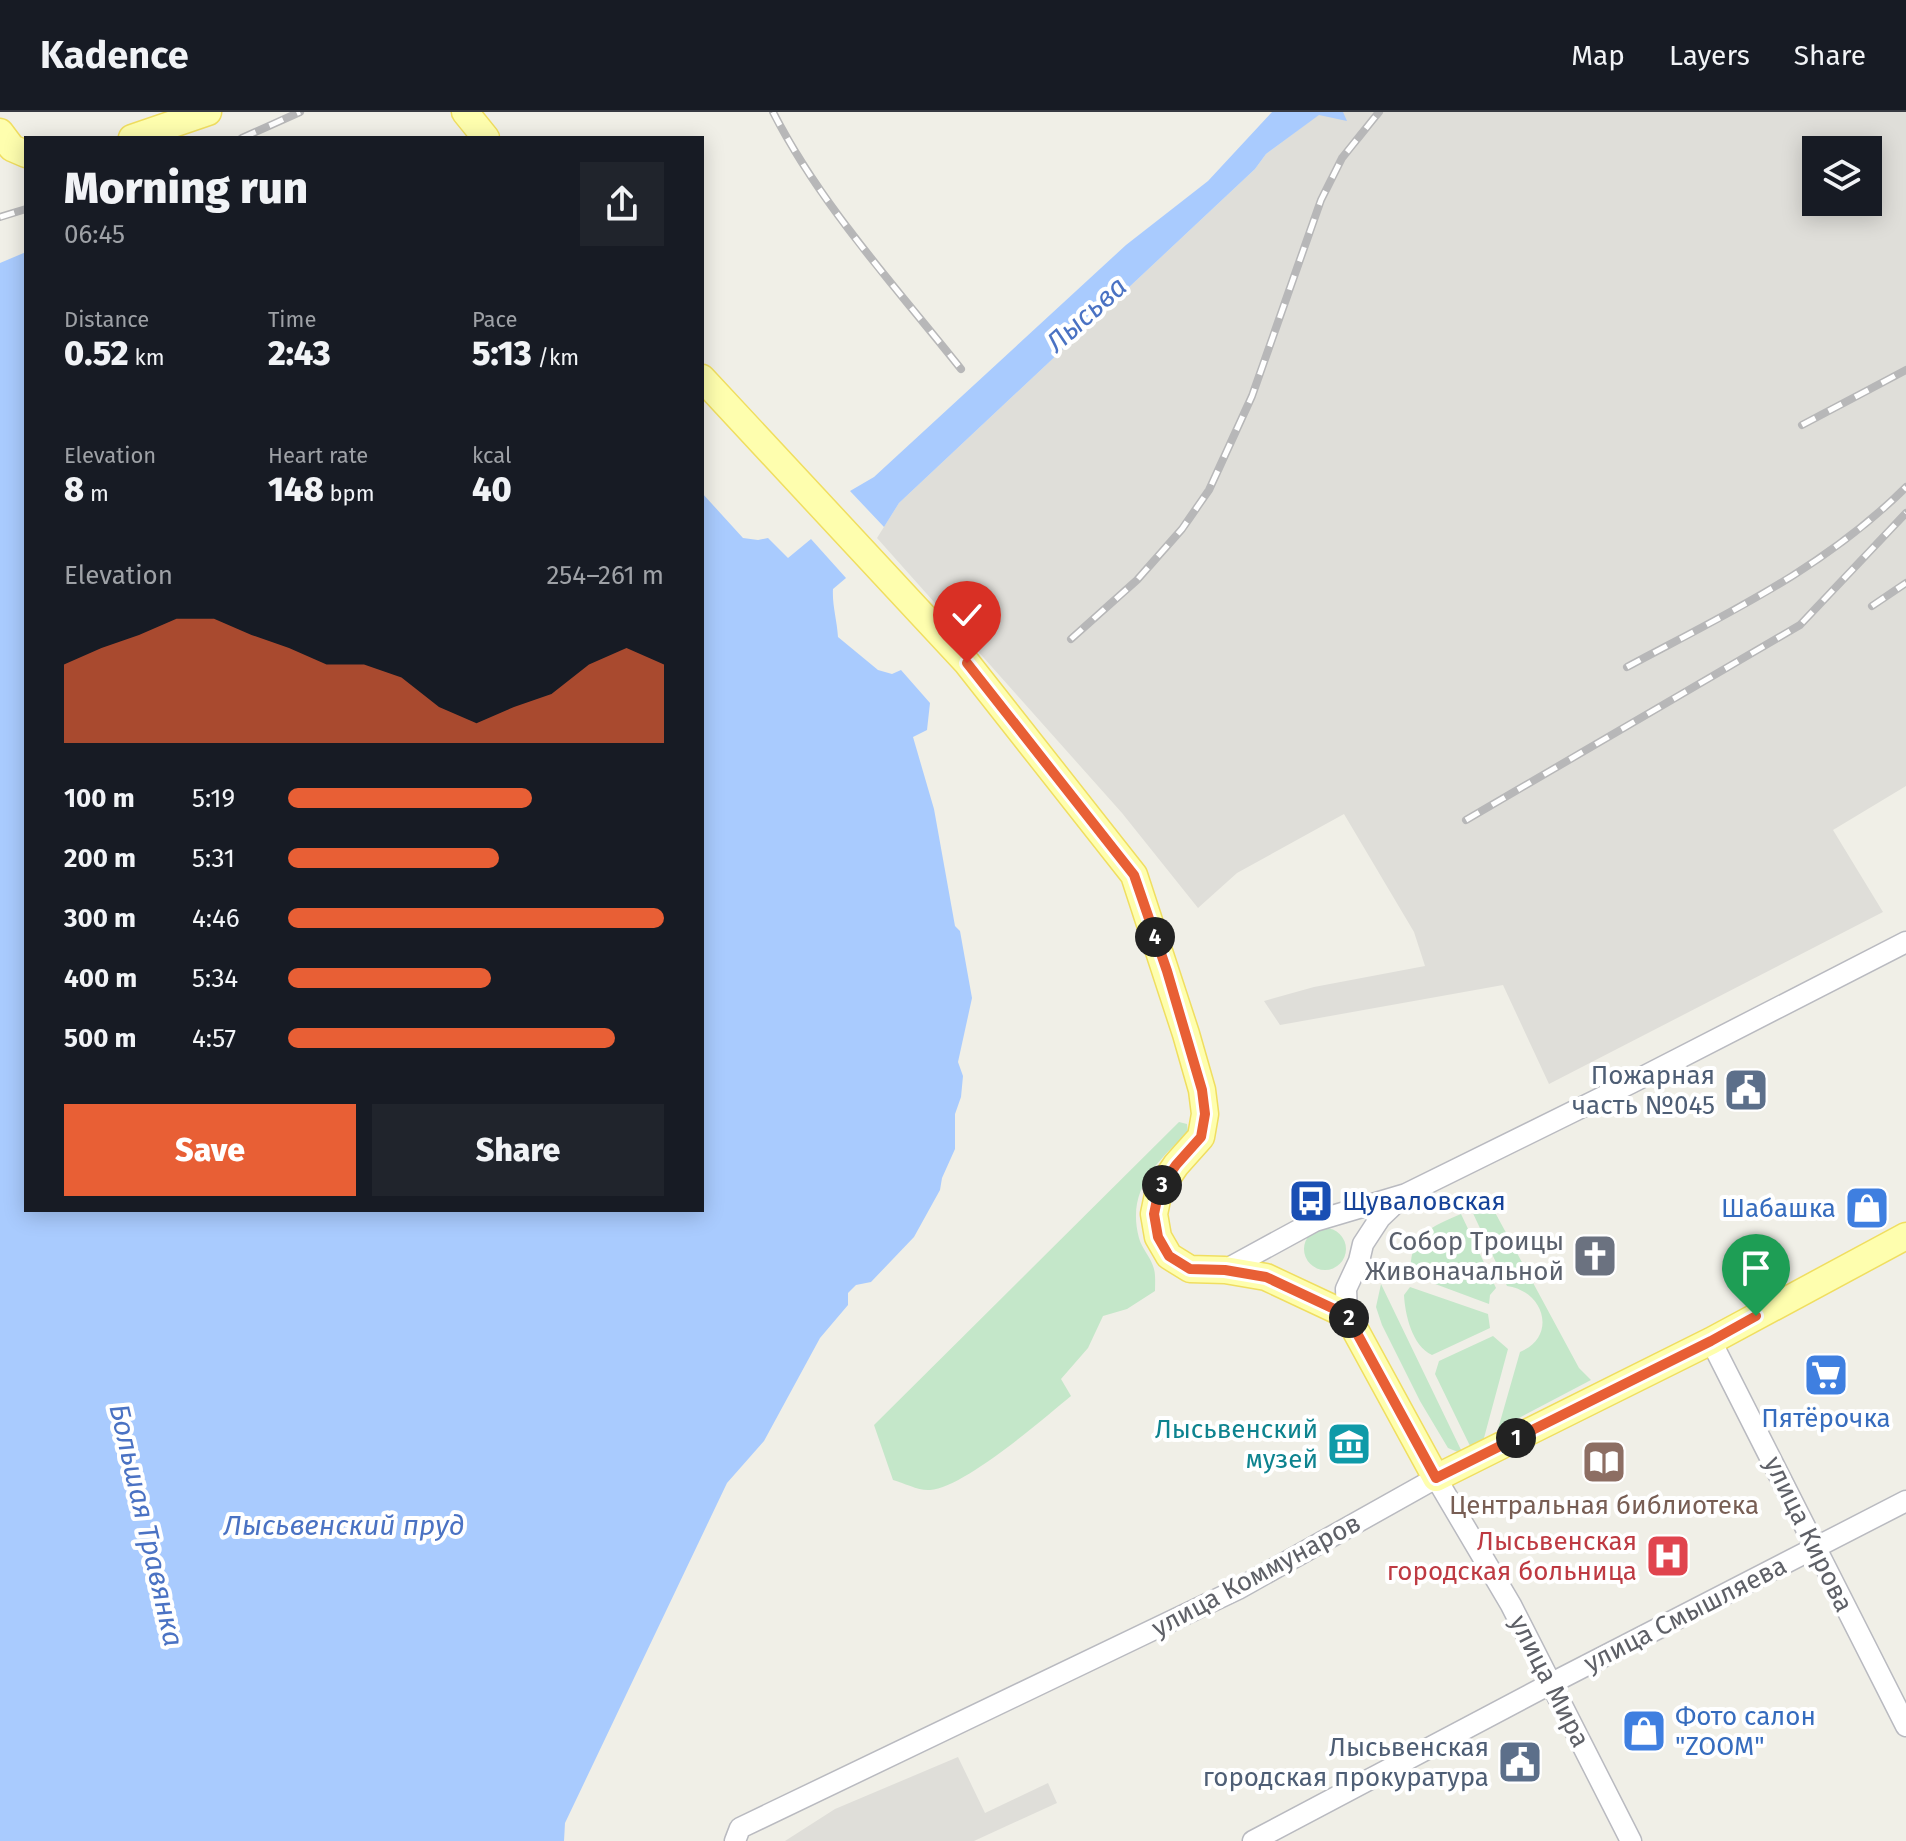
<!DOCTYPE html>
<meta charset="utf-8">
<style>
body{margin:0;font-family:"Fira Sans",sans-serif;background:#20242c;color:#f1f3f6;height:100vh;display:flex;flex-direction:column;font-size:30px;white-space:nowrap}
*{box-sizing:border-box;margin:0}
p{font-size:26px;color:#9ea1a6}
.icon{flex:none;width:44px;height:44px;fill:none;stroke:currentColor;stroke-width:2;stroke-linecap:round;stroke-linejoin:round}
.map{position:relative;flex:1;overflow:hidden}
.side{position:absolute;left:24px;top:24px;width:680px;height:1076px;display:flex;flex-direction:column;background:#171b24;border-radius:0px;box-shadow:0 4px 20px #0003}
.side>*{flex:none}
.fabs{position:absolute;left:1802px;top:24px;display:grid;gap:16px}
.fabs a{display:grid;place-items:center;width:80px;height:80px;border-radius:0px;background:#171b24;box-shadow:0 4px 20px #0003;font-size:40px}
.pin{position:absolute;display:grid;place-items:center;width:68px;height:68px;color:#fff;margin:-82px -34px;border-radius:50% 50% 50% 0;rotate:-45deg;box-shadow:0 0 8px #0007}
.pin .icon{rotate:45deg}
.km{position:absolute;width:40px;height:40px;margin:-20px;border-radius:50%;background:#222;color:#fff;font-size:22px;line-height:40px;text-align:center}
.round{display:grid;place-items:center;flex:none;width:84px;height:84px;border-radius:0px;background:#20242c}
.overview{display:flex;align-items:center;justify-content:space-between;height:136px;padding:0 40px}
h1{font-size:44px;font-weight:800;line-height:60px}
.figures{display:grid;grid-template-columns:repeat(3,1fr);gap:12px;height:136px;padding:8px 40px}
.figures div{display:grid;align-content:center}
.figures b{font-size:34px;font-weight:800}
.figures small{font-size:22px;font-weight:400}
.figures p{font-size:22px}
.chart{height:224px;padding:16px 40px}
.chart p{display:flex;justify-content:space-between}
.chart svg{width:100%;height:144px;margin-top:8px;fill:#e85f35;opacity:.7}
.button{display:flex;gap:16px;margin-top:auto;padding:16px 40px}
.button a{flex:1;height:92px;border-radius:0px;background:#e85f35;color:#fff;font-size:32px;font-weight:800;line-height:92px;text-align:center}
.button a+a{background:#20242c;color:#f1f3f6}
ul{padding:0 40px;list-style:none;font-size:26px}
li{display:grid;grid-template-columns:128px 96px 1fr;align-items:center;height:60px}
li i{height:20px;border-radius:10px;background:#e85f35}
header{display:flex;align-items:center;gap:48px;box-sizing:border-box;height:112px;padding:0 40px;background:#171b24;border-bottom:2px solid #363941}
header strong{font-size:38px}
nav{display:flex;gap:44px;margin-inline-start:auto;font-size:28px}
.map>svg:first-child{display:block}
.industrial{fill:#dfded9;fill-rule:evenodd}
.green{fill:#c4e7c9}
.water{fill:#a9cbfe}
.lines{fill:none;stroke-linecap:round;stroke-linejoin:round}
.minor-casing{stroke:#b9bac0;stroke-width:23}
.major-casing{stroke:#f0de60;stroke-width:29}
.minor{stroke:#fff;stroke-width:20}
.major{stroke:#fefeae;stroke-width:26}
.rail-casing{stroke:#b7b7b8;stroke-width:8}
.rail{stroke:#fff;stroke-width:5;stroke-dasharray:15;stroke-linecap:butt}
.route-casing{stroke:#fff;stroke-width:16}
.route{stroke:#e85f35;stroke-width:10}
.labels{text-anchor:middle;stroke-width:8;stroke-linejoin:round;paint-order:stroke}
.service-label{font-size:26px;fill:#4e5e75;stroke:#fff;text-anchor:end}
.transit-label{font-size:26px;fill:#164399;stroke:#fff;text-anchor:start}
.shop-label{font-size:26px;fill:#366cbe;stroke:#fff;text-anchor:end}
.worship-label{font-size:26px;fill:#5b616d;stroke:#fff;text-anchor:end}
.culture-label{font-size:26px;fill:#0d838f;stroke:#fff;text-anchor:end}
.education-label{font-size:26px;fill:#785e54;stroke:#fff}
.street-label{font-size:26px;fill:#5e6067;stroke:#fff}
.health-label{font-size:26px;fill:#be3a42;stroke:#fff;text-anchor:end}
.water-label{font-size:28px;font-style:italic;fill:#4a72c3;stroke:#fff}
</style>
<header>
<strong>Kadence</strong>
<nav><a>Map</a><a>Layers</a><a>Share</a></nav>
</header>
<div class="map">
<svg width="1906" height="1729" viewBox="0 0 1906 1729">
<rect width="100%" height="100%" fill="#f0efe7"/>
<path class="industrial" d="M1322 0H1906V674L1833 718 1883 800 1549 972 1503 873 1280 913 1264 889 1314 875 1425 854 1414 820 1344 702 1237 761 1198 796 1122 701 877 426 899 391 1255 57 1266 42ZM1816 38H1868V90H1816Z
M958 1645 985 1701 1048 1671 1057 1691 974 1729H785L835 1697Z"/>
<path class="green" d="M1179 1010 1187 1012 1188 1020C1157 1050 1126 1078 1139 1126 1142 1137 1150 1144 1153 1154 1156 1161 1155 1171 1155 1179L1127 1197 1103 1204 1088 1236 1061 1267 1071 1284C1043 1307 964 1376 930 1378 919 1379 904 1371 893 1368L874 1313Z
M1484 1080 1579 1256 1591 1268 1498 1317 1520 1240C1558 1224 1544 1179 1507 1174L1471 1097Z
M1461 1102 1496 1176 1490 1183 1489 1192 1411 1163C1408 1124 1430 1115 1461 1102Z
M1304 1137a21 21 0 1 1 42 0a21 21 0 1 1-42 0Z
M1381 1172 1463 1342 1448 1336 1420 1289 1382 1213 1376 1195Z
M1410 1175 1488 1202 1490 1216 1432 1243C1412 1234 1405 1202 1404 1183Z
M1493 1224 1508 1237 1481 1337 1472 1338 1435 1262 1439 1249Z"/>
<path class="water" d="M1272 0H1343L1347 9 1319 3 1266 42 1255 57 899 391 884 415 850 379 874 365 1126 133 1208 69Z
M26 140V1098H702V381L743 426 758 428 768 426 788 446 811 427 846 466 833 477C832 493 837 508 838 525L878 558 892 562 901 558 930 591 927 618 913 625 934 697 955 814 960 819 972 886 958 950 963 964 961 985 955 1002V1037L942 1066 940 1078 914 1125 871 1170 856 1173 848 1181V1193L820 1226 764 1329 727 1371 565 1711 564 1729H0V151Z"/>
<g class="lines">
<g class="minor-casing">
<path id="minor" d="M1225 1158 1315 1109 1406 1082 1631 971 1906 830
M1347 1203 1346 1177 1359 1149 1363 1132 1380 1106 1403 1084
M1711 1229 1906 1614
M735 1729 740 1716 1238 1477 1436 1366 1511 1493 1631 1729
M1253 1729 1550 1572 1906 1389"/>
</g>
<g class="major-casing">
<path id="major" d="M465 0 486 26
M0 20 12 36 26 42
M132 26 208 0
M702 266 967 551 1134 763 1186 922 1202 978 1205 1002 1201 1025 1176 1053 1159 1078 1154 1102 1158 1125 1169 1144 1190 1157 1225 1158 1266 1165 1347 1203 1436 1366 1711 1229 1906 1124"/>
</g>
<use href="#minor" class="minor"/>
<use href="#major" class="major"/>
<g class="rail-casing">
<path id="rail" d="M773 0C821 94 896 175 961 257
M242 26 300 0
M0 105 26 97
M1802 313 1906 258
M1872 494 1906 471
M1071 527 1137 468 1182 417 1209 378 1252 284 1321 88 1342 46 1379 0
M1627 555C1726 502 1825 456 1906 375
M1466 708 1800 513 1906 401"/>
</g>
<use href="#rail" class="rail"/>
</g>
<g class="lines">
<g class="route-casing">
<path id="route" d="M967 551 1134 763 1167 859 1202 978 1205 1002 1201 1025 1176 1053 1159 1078 1154 1102 1158 1125 1169 1144 1190 1157 1225 1158 1266 1165 1347 1203 1436 1366 1711 1229 1756 1204"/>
</g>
<use href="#route" class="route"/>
</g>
<defs>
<g id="civic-square" transform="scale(2.3)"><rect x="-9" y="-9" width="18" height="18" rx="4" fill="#5c6f8a" stroke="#fff"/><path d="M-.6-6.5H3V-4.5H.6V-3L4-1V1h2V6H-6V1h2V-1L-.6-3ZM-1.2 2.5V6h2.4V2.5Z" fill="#fff"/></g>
<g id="bus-square" transform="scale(2.3)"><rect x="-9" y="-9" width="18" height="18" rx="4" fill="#1a4fb4" stroke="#fff"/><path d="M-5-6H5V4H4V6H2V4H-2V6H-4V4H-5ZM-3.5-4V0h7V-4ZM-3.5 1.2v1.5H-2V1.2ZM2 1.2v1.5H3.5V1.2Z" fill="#fff"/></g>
<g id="shop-square" transform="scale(2.3)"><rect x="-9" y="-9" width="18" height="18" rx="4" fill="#3f7fe0" stroke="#fff"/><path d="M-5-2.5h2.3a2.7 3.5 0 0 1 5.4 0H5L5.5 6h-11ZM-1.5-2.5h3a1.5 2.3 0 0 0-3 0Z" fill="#fff"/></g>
<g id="church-square" transform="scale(2.3)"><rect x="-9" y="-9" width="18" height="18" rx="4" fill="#6b7280" stroke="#fff"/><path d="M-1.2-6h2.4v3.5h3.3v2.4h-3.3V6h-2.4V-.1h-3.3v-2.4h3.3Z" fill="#fff"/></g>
<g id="supermarket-square" transform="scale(2.3)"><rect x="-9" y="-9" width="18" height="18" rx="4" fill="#3f7fe0" stroke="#fff"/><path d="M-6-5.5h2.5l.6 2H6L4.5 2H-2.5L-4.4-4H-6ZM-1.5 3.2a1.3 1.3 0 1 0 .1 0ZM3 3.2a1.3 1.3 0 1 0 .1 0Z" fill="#fff"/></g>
<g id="museum-square" transform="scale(2.3)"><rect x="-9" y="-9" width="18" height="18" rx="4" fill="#0f9aa8" stroke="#fff"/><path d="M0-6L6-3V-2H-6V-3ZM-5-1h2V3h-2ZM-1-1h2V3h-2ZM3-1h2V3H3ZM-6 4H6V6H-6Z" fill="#fff"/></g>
<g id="library-square" transform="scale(2.3)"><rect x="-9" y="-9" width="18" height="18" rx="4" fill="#8d6e63" stroke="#fff"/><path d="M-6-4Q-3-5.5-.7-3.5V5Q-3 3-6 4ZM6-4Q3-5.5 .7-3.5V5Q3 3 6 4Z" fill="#fff"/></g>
<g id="hospital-square" transform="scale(2.3)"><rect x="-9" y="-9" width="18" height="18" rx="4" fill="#e0444e" stroke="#fff"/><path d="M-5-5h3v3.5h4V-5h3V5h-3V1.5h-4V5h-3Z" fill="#fff"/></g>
</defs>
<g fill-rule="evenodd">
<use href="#civic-square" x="1746" y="978"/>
<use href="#bus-square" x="1311" y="1089"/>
<use href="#shop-square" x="1867" y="1096"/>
<use href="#church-square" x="1595" y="1144"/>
<use href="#supermarket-square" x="1826" y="1263"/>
<use href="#museum-square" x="1349" y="1332"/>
<use href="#library-square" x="1604" y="1350"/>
<use href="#hospital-square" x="1668" y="1444"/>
<use href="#shop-square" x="1644" y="1619"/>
<use href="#civic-square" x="1520" y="1650"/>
</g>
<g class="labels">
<g class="service-label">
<text x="1715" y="972">Пожарная<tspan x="1715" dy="30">часть №045</tspan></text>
<text x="1489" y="1644">Лысьвенская<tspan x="1489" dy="30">городская прокуратура</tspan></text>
</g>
<g class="transit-label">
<text x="1342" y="1098">Щуваловская</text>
</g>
<g class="shop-label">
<text x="1836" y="1105">Шабашка</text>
<text x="1826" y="1315" text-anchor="middle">Пятёрочка</text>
<text x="1675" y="1613" text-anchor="start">Фото салон<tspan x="1675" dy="30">"ZOOM"</tspan></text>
</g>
<g class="worship-label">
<text x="1564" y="1138">Собор Троицы<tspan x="1564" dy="30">Живоначальной</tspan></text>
</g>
<g class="culture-label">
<text x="1318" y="1326">Лысьвенский<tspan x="1318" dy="30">музей</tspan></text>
</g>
<g class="education-label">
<text x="1604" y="1402">Центральная библиотека</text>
</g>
<g class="street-label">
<text transform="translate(1809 1422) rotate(64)" y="9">улица Кирова</text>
<text transform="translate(1256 1463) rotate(-28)" y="9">улица Коммунаров</text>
<text transform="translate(1685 1502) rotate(-27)" y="9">улица Смышляева</text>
<text transform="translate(1550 1569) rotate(63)" y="9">улица Мира</text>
</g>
<g class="health-label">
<text x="1637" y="1438">Лысьвенская<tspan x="1637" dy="30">городская больница</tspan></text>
</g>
<g class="water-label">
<text transform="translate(1086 202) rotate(-42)" y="10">Лысьва</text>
<text transform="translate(147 1413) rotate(77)" y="10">Большая Травянка</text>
<text x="344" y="1423">Лысьвенский пруд</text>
</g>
</g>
</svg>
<div class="fabs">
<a><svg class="icon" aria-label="layers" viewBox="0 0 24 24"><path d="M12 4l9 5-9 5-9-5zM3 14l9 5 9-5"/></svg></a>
</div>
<div class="pin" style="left:1756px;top:1204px;background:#1e9e55"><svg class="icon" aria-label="arrive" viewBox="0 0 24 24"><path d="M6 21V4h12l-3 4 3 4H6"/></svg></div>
<div class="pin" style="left:967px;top:551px;background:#d93025"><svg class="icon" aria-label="check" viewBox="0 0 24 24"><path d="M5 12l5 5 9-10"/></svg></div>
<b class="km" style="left:1516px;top:1326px">1</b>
<b class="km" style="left:1349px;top:1206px">2</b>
<b class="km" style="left:1162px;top:1073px">3</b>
<b class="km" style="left:1155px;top:825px">4</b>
<section class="side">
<div class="overview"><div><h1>Morning run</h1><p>06:45</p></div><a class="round"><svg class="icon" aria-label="share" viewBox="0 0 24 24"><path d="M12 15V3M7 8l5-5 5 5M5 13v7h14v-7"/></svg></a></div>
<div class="figures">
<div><p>Distance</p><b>0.52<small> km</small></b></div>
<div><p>Time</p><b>2:43</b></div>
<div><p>Pace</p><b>5:13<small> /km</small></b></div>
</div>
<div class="figures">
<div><p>Elevation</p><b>8<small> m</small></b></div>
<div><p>Heart rate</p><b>148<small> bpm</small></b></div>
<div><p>kcal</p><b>40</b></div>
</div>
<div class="chart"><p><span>Elevation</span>254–261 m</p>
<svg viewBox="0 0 160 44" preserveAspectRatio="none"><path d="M0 44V20L10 15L20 11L30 6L40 6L50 11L60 15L70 20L80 20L90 24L100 33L110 38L120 33L130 29L140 20L150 15L160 20V44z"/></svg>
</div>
<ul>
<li><b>100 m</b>5:19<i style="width:65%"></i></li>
<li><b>200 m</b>5:31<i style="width:56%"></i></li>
<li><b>300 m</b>4:46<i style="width:100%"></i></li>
<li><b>400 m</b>5:34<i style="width:54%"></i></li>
<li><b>500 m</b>4:57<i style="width:87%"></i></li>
</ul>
<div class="button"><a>Save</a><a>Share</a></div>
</section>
</div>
